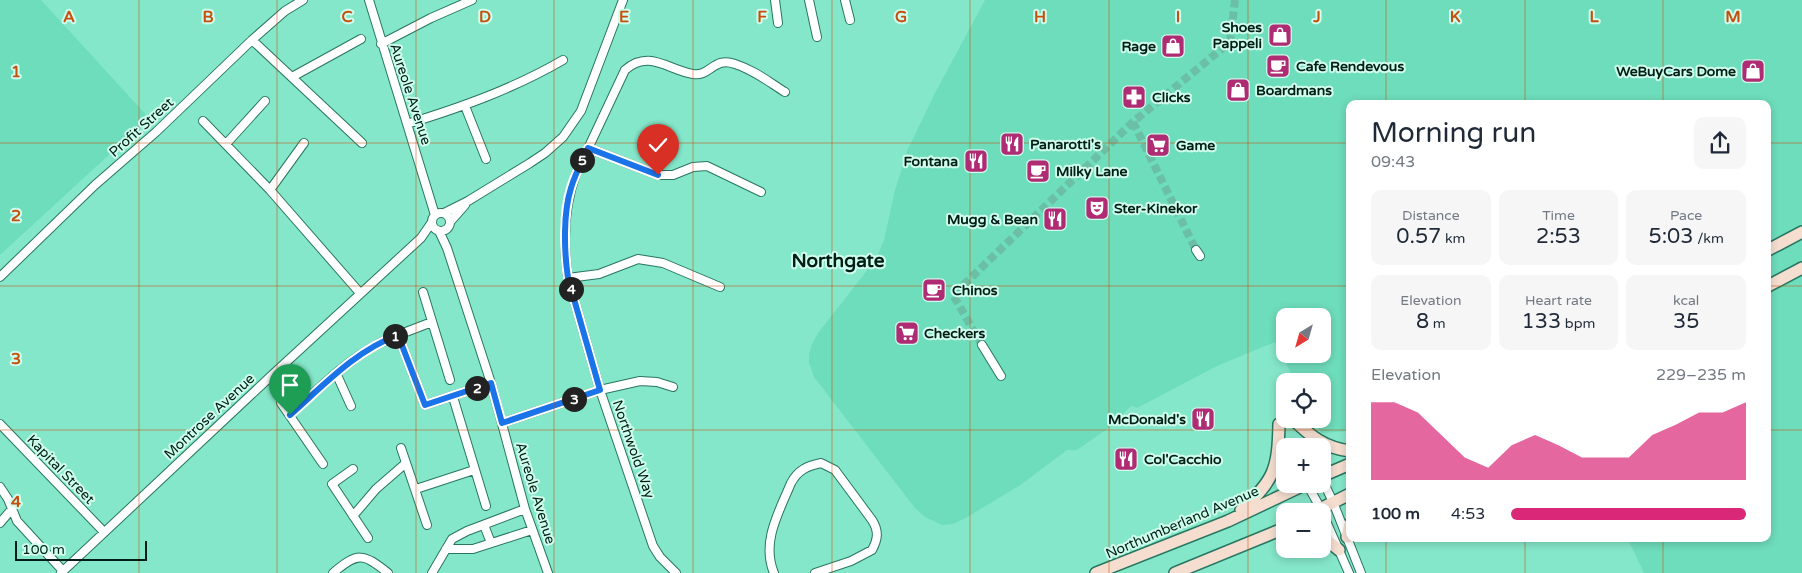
<!DOCTYPE html>
<meta charset="utf-8">
<style>
body{margin:0;font-family:"Varela Round",sans-serif;background:#f6f6f7;color:#1f2937;height:100vh;display:flex;flex-direction:column;font-size:19px;white-space:nowrap}
*{box-sizing:border-box;margin:0}
p{font-size:16px;color:#747a83}
.icon{flex:none;width:28px;height:28px;fill:none;stroke:currentColor;stroke-width:2;stroke-linecap:round;stroke-linejoin:round}
.map{position:relative;flex:1;overflow:hidden}
.drawer{position:absolute;left:1346px;top:100px;width:425px;height:442px;display:flex;flex-direction:column;background:#fff;border-radius:10px;box-shadow:0 2px 8px #0003}
.drawer>*{flex:none}
.needle{width:32px;rotate:217deg}
.controls{position:absolute;left:1276px;top:308px;display:grid;gap:10px}
.controls a{display:grid;place-items:center;width:55px;height:55px;border-radius:10px;background:#fff;box-shadow:0 2px 8px #0003;font-size:25px}
.scale{position:absolute;left:15px;bottom:12px;width:132px;box-sizing:border-box;padding-left:5px;border:2px solid #001e16;border-top:0;font-size:14px;line-height:18px;white-space:nowrap;color:#001e16;-webkit-text-stroke:4px #d0feed;paint-order:stroke}
.pin{position:absolute;display:grid;place-items:center;width:42px;height:42px;color:#fff;margin:-51px -21px;border-radius:50% 50% 50% 0;rotate:-45deg;box-shadow:0 0 5px #0007}
.pin .icon{rotate:45deg}
.km{position:absolute;width:25px;height:25px;margin:-12px;border-radius:50%;background:#222;color:#fff;font-size:14px;line-height:25px;text-align:center}
.round{display:grid;place-items:center;flex:none;width:52px;height:52px;border-radius:10px;background:#f6f6f7}
.summary{display:flex;align-items:center;justify-content:space-between;height:85px;padding:0 25px}
h1{font-size:28px;font-weight:600;line-height:38px}
.stats{display:grid;grid-template-columns:repeat(3,1fr);gap:8px;height:85px;padding:5px 25px}
.stats div{display:grid;align-content:center;border-radius:10px;background:#f6f6f7;text-align:center}
.stats b{font-size:21px;font-weight:600}
.stats small{font-size:14px;font-weight:400}
.stats p{font-size:14px}
.chart{height:140px;padding:10px 25px}
.chart p{display:flex;justify-content:space-between}
.chart svg{width:100%;height:90px;margin-top:5px;fill:#db2777;opacity:.7}
ul{padding:0 25px;list-style:none;font-size:16px}
li{display:grid;grid-template-columns:80px 60px 1fr;align-items:center;height:38px}
li i{height:12px;border-radius:6px;background:#db2777}
.map>svg:first-child{display:block}
.built{fill:#6eddbc;fill-rule:evenodd}
.lines{fill:none;stroke-linecap:round;stroke-linejoin:round}
.street-tunnel{stroke:#6abfa5;stroke-width:8;stroke-dasharray:8 4;stroke-linecap:butt}
.street-casing{stroke:#287661;stroke-width:10}
.secondary-casing{stroke:#287661;stroke-width:14}
.street{stroke:#fff;stroke-width:8}
.secondary{stroke:#f5ded0;stroke-width:11}
.route-casing{stroke:#fff;stroke-width:10}
.route{stroke:#1a73e8;stroke-width:6}
.grid{fill:none;stroke:#c5500e;stroke-width:1;stroke-opacity:0.55}
.labels{text-anchor:middle;stroke-width:4;stroke-linejoin:round;paint-order:stroke}
.poi-label{font-size:14px;font-weight:bold;fill:#001e16;stroke:#d0feed;text-anchor:start}
.street-label{font-size:14px;fill:#001e16;stroke:#d0feed}
.district-label{font-size:19px;font-weight:bold;fill:#001e16;stroke:#d0feed}
.grid-label{font-size:16px;text-anchor:middle;font-weight:bold;fill:#c5500e;stroke:#d0feed;stroke-width:4;stroke-linejoin:round;paint-order:stroke}
</style>
<div class="map">
<svg width="1802" height="573" viewBox="0 0 1802 573">
<rect width="100%" height="100%" fill="#85e7c9"/>
<path class="built" d="M0 0H41L149 118 0 255Z
M985 0H1802V573H1644L1628 539H1768V104H1350V431L1321 433 1314 419H1322V381H1295L1275 342 1217 366 1137 408 1133 406 1130 407 1110 427 1077 450H1067L1019 486 964 519 953 524 942 525 925 517 915 508 814 377 809 363V354L812 344 818 333 876 259 884 240 894 194 907 151 935 93ZM1285 316H1322V354H1285Z"/>
<g class="lines">
<path class="street-tunnel" d="M1133 122 1196 250
M982 345 953 295 1133 122 1230 42 1235 0"/>
<g class="street-casing">
<path id="street" d="M369 0 435 215
M775 0 778 23
M809 0 817 37
M845 0 850 20
M252 40 362 143
M381 44 431 18 472 0
M292 77 361 39
M465 106 486 159
M203 121 270 190 360 293
M407 124C462 107 513 89 563 60
M226 144 265 101
M588 148 658 175H673L693 167 707 166 761 192
M270 190 304 143
M432 222a9 9 0 1 1 18 0a9 9 0 1 1-18 0Z
M444 213 468 201 530 163 545 153 563 137 581 111 623 0
M450 222 465 205
M439 231 447 248 491 383 525 509 548 573
M1196 250 1200 256
M0 277 95 185 156 132 252 40 285 11 303 0
M568 278 599 274 638 259 663 263 720 287
M423 292 450 380
M432 322 398 335 425 405 491 383
M982 345 1001 376
M336 373 351 406
M453 397 486 506
M281 403 323 464
M290 415C323 385 355 351 398 335
M502 423 600 390 640 381 657 382 673 387
M0 424 104 532
M401 448 427 525
M353 469 332 484 368 538
M1322 479 1333 502 1361 573
M1307 484 1322 511
M0 487 8 499 17 521 63 571
M416 489 474 470
M1322 512 1349 573
M353 516 376 489 406 463
M0 523 12 509
M484 525 491 543
M446 549H473L532 530
M61 573 270 377 421 238 432 222
M333 573C358 552 363 553 388 573
M432 573 452 539 467 531 525 509
M676 573 660 557 653 546 600 390 568 278C563 244 564 206 576 174L625 70C649 49 668 70 693 74 710 77 714 56 735 64 754 70 769 82 785 92
M774 573C761 542 779 512 791 483 798 470 807 466 821 463L835 470 872 520C879 531 878 539 872 550L851 561 815 573"/>
</g>
<g class="secondary-casing">
<path id="secondary" d="M1768 250 1802 232
M1768 286 1802 268
M1293 419C1310 436 1325 448 1350 451
M1322 476 1350 464
M1241 510C1275 480 1278 468 1279 424
M1316 511 1350 494
M1322 536 1339 550
M1347 537 1350 524
M1096 573 1228 521 1306 484
M1175 573 1285 528"/>
</g>
<use href="#street" class="street"/>
<use href="#secondary" class="secondary"/>
</g>
<g class="lines">
<g class="route-casing">
<path id="route" d="M290 415C324 385 355 351 398 335L425 405 491 383 502 423 600 390 568 278C564 251 563 213 571 188 575 174 582 161 588 148L658 175"/>
</g>
<use href="#route" class="route"/>
</g>
<path class="grid" d="M139 0V573M277 0V573M416 0V573M554 0V573M693 0V573M832 0V573M970 0V573M1109 0V573M1248 0V573M1386 0V104M1525 0V104M1663 0V104M0 143H1350M1768 143H1802M0 286H1350M1768 286H1802M0 430H1350M1768 430H1802M1386 539V573M1525 539V573M1663 539V573"/>
<defs>
<g id="shop-square" transform="scale(1.25)"><rect x="-9" y="-9" width="18" height="18" rx="4" fill="#af2b73" stroke="#d0feed"/><path d="M-5-2.5h2.3a2.7 3.5 0 0 1 5.4 0H5L5.5 6h-11ZM-1.5-2.5h3a1.5 2.3 0 0 0-3 0Z" fill="#fff"/></g>
<g id="cafe-square" transform="scale(1.25)"><rect x="-9" y="-9" width="18" height="18" rx="4" fill="#af2b73" stroke="#d0feed"/><path d="M-5.5-4.5H6V0H3Q3 3.5 0 3.5H-2.5Q-5.5 3.5-5.5 0ZM3-3.2v2h1.7v-2ZM-6 4.5H4V6H-6Z" fill="#fff"/></g>
<g id="pharmacy-square" transform="scale(1.25)"><rect x="-9" y="-9" width="18" height="18" rx="4" fill="#af2b73" stroke="#d0feed"/><path d="M-2-6h4v4h4v4h-4v4h-4v-4h-4v-4h4Z" fill="#fff"/></g>
<g id="restaurant-square" transform="scale(1.25)"><rect x="-9" y="-9" width="18" height="18" rx="4" fill="#af2b73" stroke="#d0feed"/><path d="M-5-6h1v4h1v-4h1v4h1v-4h1v5L-1.5 .5V6h-2V.5L-5-1ZM5-6V6H3V1.5H1.5Q1.5-4 5-6Z" fill="#fff"/></g>
<g id="supermarket-square" transform="scale(1.25)"><rect x="-9" y="-9" width="18" height="18" rx="4" fill="#af2b73" stroke="#d0feed"/><path d="M-6-5.5h2.5l.6 2H6L4.5 2H-2.5L-4.4-4H-6ZM-1.5 3.2a1.3 1.3 0 1 0 .1 0ZM3 3.2a1.3 1.3 0 1 0 .1 0Z" fill="#fff"/></g>
<g id="theatre-square" transform="scale(1.25)"><rect x="-9" y="-9" width="18" height="18" rx="4" fill="#af2b73" stroke="#d0feed"/><path d="M-5-5.5Q0-4 5-5.5V0Q5 5 0 6Q-5 5-5 0ZM-3.3-2.5H-1v1.5H-3.3ZM1-2.5H3.3v1.5H1ZM-2.8 1Q0 5.5 2.8 1Z" fill="#fff"/></g>
</defs>
<g fill-rule="evenodd">
<use href="#shop-square" x="1280" y="35"/>
<use href="#shop-square" x="1173" y="46"/>
<use href="#cafe-square" x="1278" y="66"/>
<use href="#shop-square" x="1753" y="71"/>
<use href="#shop-square" x="1238" y="90"/>
<use href="#pharmacy-square" x="1134" y="97"/>
<use href="#restaurant-square" x="1012" y="144"/>
<use href="#supermarket-square" x="1158" y="145"/>
<use href="#restaurant-square" x="976" y="161"/>
<use href="#cafe-square" x="1038" y="171"/>
<use href="#theatre-square" x="1097" y="208"/>
<use href="#restaurant-square" x="1055" y="219"/>
<use href="#cafe-square" x="934" y="290"/>
<use href="#supermarket-square" x="907" y="333"/>
<use href="#restaurant-square" x="1203" y="419"/>
<use href="#restaurant-square" x="1126" y="459"/>
</g>
<g class="labels">
<g class="poi-label">
<text x="1262" y="32" text-anchor="end">Shoes<tspan x="1262" dy="16">Pappeli</tspan></text>
<text x="1156" y="51" text-anchor="end">Rage</text>
<text x="1296" y="71">Cafe Rendevous</text>
<text x="1736" y="76" text-anchor="end">WeBuyCars Dome</text>
<text x="1256" y="95">Boardmans</text>
<text x="1152" y="102">Clicks</text>
<text x="1030" y="149">Panarotti's</text>
<text x="1176" y="150">Game</text>
<text x="958" y="166" text-anchor="end">Fontana</text>
<text x="1056" y="176">Milky Lane</text>
<text x="1114" y="213">Ster-Kinekor</text>
<text x="1038" y="224" text-anchor="end">Mugg &amp; Bean</text>
<text x="952" y="295">Chinos</text>
<text x="924" y="338">Checkers</text>
<text x="1186" y="424" text-anchor="end">McDonald's</text>
<text x="1144" y="464">Col'Cacchio</text>
</g>
<g class="street-label">
<text transform="translate(411 94) rotate(72)" y="5">Aureole Avenue</text>
<text transform="translate(141 127) rotate(-42)" y="5">Profit Street</text>
<text transform="translate(209 416) rotate(-43)" y="5">Montrose Avenue</text>
<text transform="translate(634 449) rotate(71)" y="5">Northwold Way</text>
<text transform="translate(61 469) rotate(46)" y="5">Kapital Street</text>
<text transform="translate(536 493) rotate(73)" y="5">Aureole Avenue</text>
<text transform="translate(1182 522) rotate(-23)" y="5">Northumberland Avenue</text>
</g>
<g class="district-label">
<text x="838" y="267">Northgate</text>
</g>
</g>
<g class="grid-label">
<text x="69" y="22">A</text>
<text x="208" y="22">B</text>
<text x="347" y="22">C</text>
<text x="485" y="22">D</text>
<text x="624" y="22">E</text>
<text x="762" y="22">F</text>
<text x="901" y="22">G</text>
<text x="1040" y="22">H</text>
<text x="1178" y="22">I</text>
<text x="1317" y="22">J</text>
<text x="1455" y="22">K</text>
<text x="1594" y="22">L</text>
<text x="1733" y="22">M</text>
<text x="16" y="77">1</text>
<text x="16" y="221">2</text>
<text x="16" y="364">3</text>
<text x="16" y="507">4</text>
</g>
</svg>
<div class="controls">
<a><svg class="needle" viewBox="-14 -14 28 28"><path d="M0-13l5 13h-10z" fill="#e53935"/><path d="M0 13l5-13h-10z" fill="#747a83"/></svg></a>
<a><svg class="icon" aria-label="locate" viewBox="0 0 24 24"><circle cx="12" cy="12" r="6"/><path d="M12 2v4M12 18v4M2 12h4M18 12h4"/></svg></a>
<a>+</a>
<a>−</a>
</div>
<div class="scale">100 m</div>
<div class="pin" style="left:290px;top:415px;background:#1e9e55"><svg class="icon" aria-label="arrive" viewBox="0 0 24 24"><path d="M6 21V4h12l-3 4 3 4H6"/></svg></div>
<div class="pin" style="left:658px;top:175px;background:#d93025"><svg class="icon" aria-label="check" viewBox="0 0 24 24"><path d="M5 12l5 5 9-10"/></svg></div>
<b class="km" style="left:395px;top:336px">1</b>
<b class="km" style="left:477px;top:388px">2</b>
<b class="km" style="left:574px;top:399px">3</b>
<b class="km" style="left:571px;top:289px">4</b>
<b class="km" style="left:582px;top:160px">5</b>
<section class="drawer">
<div class="summary"><div><h1>Morning run</h1><p>09:43</p></div><a class="round"><svg class="icon" aria-label="share" viewBox="0 0 24 24"><path d="M12 15V3M7 8l5-5 5 5M5 13v7h14v-7"/></svg></a></div>
<div class="stats">
<div><p>Distance</p><b>0.57<small> km</small></b></div>
<div><p>Time</p><b>2:53</b></div>
<div><p>Pace</p><b>5:03<small> /km</small></b></div>
</div>
<div class="stats">
<div><p>Elevation</p><b>8<small> m</small></b></div>
<div><p>Heart rate</p><b>133<small> bpm</small></b></div>
<div><p>kcal</p><b>35</b></div>
</div>
<div class="chart"><p><span>Elevation</span>229–235 m</p>
<svg viewBox="0 0 160 44" preserveAspectRatio="none"><path d="M0 44V6L10 6L20 11L30 22L40 33L50 38L60 27L70 22L80 27L90 33L100 33L110 33L120 22L130 17L140 11L150 11L160 6V44z"/></svg>
</div>
<ul>
<li><b>100 m</b>4:53<i style="width:100%"></i></li>
</ul>
</section>
</div>
